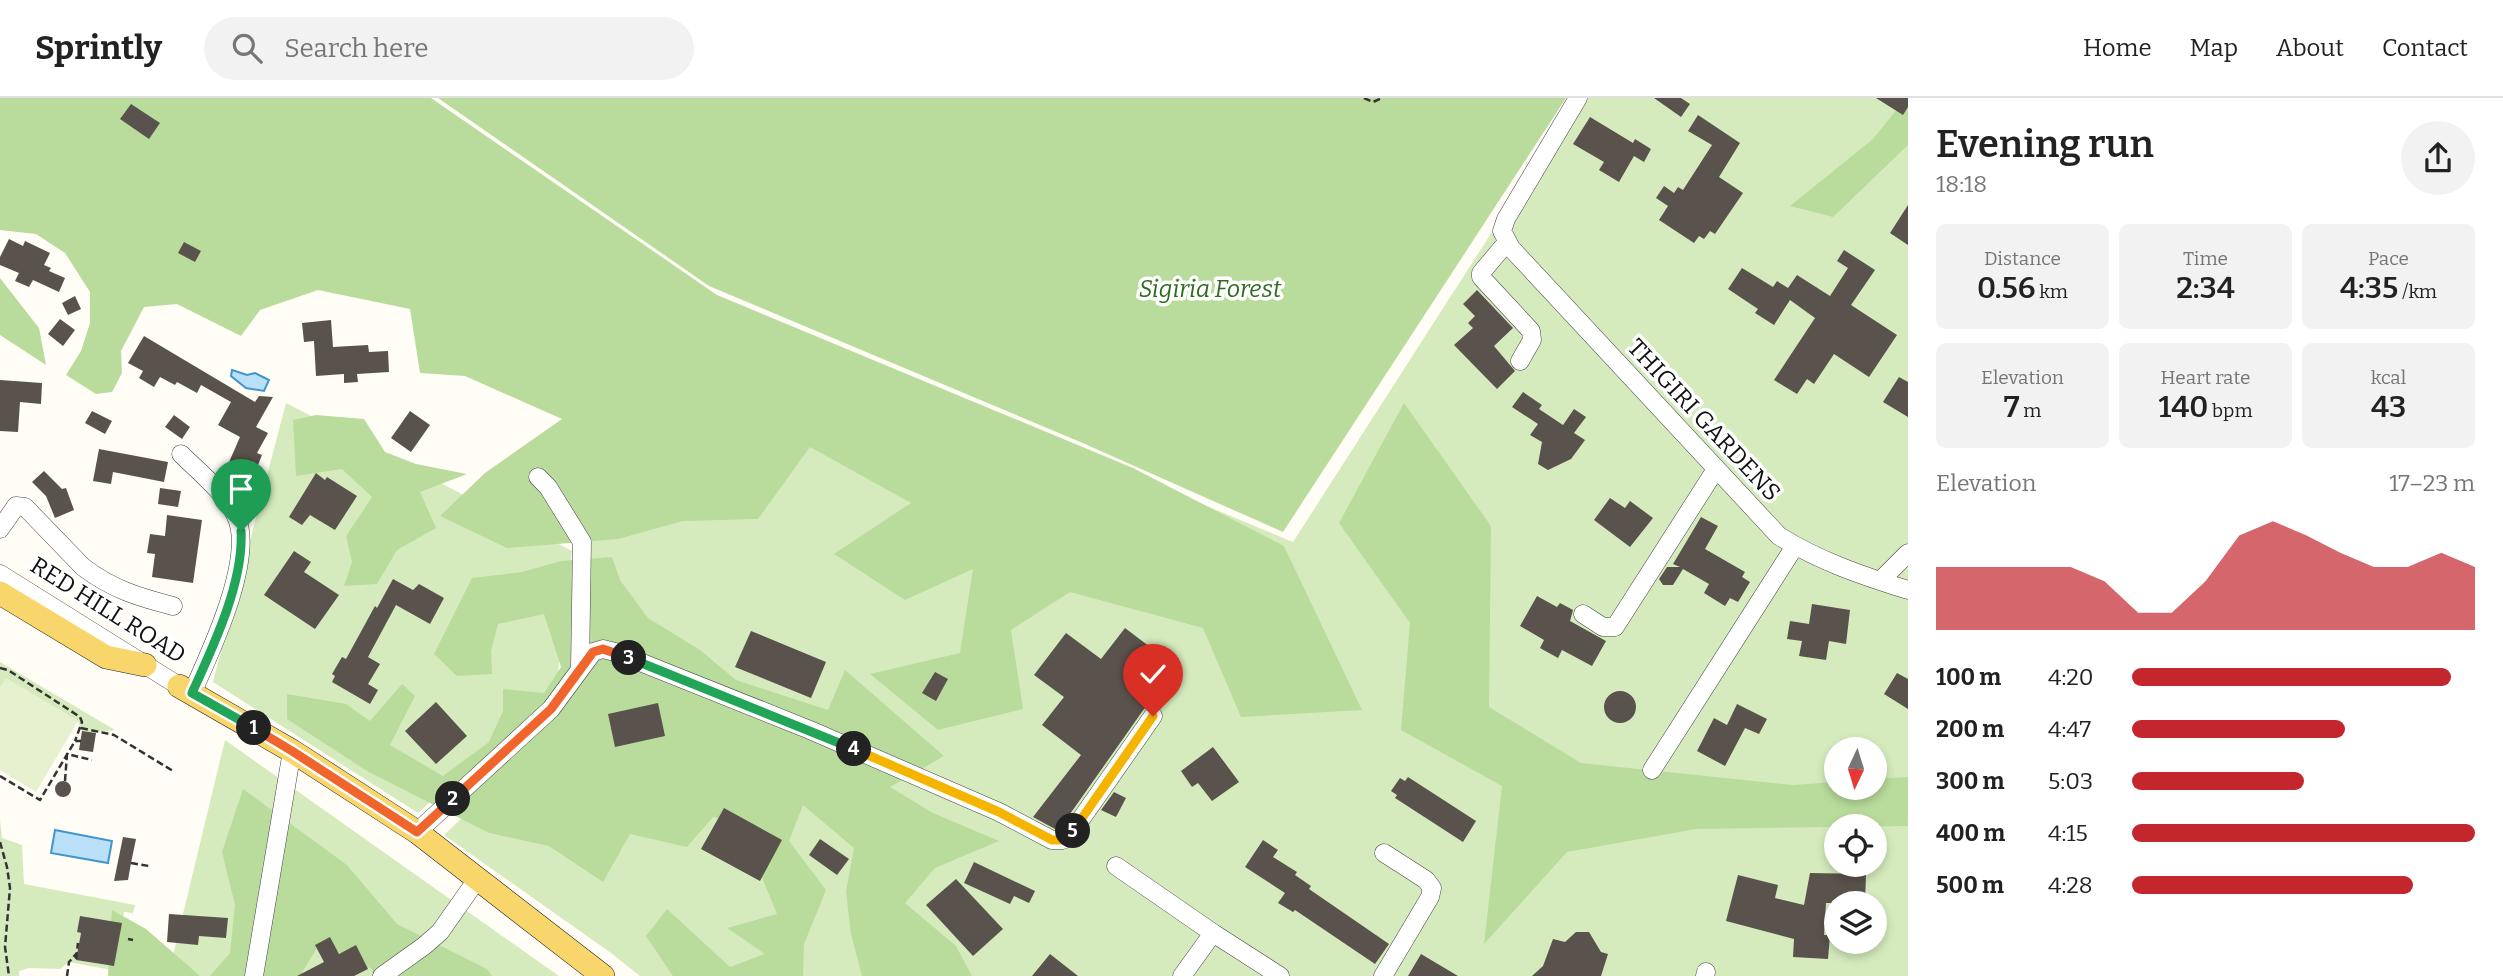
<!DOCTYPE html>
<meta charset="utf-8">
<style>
body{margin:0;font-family:Bitter,serif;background:#f2f2f2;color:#222;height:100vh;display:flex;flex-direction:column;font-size:26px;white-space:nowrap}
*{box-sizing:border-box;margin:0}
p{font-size:23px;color:#767676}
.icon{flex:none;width:38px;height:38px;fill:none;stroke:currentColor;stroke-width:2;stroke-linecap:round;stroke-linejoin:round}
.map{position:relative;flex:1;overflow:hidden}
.side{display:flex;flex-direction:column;background:#fff;width:595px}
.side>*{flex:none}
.needle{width:46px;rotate:184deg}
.tools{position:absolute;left:1824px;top:639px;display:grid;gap:14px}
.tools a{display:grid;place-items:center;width:63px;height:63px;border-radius:50%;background:#fff;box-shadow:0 4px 10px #0003;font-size:35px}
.pin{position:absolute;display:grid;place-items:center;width:60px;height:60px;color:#fff;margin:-72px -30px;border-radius:50% 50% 50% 0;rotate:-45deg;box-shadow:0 0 7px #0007}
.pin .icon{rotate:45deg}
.km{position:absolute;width:35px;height:35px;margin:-18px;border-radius:50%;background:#222;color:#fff;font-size:19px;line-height:35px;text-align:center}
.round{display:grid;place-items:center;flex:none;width:74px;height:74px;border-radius:37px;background:#f2f2f2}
.head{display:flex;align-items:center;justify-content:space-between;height:119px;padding:0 28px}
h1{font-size:38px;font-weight:600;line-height:52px}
.metrics{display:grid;grid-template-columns:repeat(3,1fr);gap:10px;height:119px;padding:7px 28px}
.metrics div{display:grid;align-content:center;border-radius:10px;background:#f2f2f2;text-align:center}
.metrics b{font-size:30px;font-weight:600}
.metrics small{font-size:19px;font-weight:400}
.metrics p{font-size:19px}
.chart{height:196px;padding:14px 28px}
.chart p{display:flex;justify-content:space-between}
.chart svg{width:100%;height:126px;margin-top:7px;fill:#c4262e;opacity:.7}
ul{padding:0 28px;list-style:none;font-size:23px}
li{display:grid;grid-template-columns:112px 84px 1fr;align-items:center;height:52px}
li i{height:18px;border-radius:9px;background:#c4262e}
header{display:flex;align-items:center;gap:42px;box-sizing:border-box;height:98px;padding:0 35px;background:#fff;border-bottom:2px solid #e0e0e0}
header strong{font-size:33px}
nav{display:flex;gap:38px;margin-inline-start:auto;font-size:24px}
.search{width:490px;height:63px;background:#f2f2f2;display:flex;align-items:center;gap:18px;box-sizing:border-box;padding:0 24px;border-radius:38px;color:#767676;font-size:26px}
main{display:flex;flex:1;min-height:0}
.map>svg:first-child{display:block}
.green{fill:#d5ebbd;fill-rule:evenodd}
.forest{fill:#b9dc9c}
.pitch{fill:#e6f2cf}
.water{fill:#b9e0f7;stroke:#3f96cf;stroke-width:2}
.building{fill:#5a524d}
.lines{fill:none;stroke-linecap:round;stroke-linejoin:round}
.minor-casing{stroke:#444;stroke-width:19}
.major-casing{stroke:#222;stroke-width:24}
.path{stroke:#333;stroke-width:2.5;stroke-dasharray:7 3.5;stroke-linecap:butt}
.minor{stroke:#fff;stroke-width:18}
.major{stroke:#f9d66b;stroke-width:23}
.split-1-casing{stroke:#fff;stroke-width:14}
.split-2-casing{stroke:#fff;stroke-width:14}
.split-3-casing{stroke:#fff;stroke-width:14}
.split-4-casing{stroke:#fff;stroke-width:14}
.split-5-casing{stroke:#fff;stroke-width:14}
.split-6-casing{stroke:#fff;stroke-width:14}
.split-1{stroke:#22a559;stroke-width:9}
.split-2{stroke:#f0652b;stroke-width:9}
.split-3{stroke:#f0652b;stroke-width:9}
.split-4{stroke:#22a559;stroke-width:9}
.split-5{stroke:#f5b400;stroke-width:9}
.split-6{stroke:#f5b400;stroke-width:9}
.labels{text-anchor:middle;stroke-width:7;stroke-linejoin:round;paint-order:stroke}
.park-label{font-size:24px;font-style:italic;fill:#2f6b1f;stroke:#fff}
.street-label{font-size:24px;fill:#111;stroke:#fff}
</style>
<header>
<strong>Sprintly</strong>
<div class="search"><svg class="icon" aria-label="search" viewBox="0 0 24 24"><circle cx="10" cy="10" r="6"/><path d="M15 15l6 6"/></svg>Search here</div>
<nav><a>Home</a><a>Map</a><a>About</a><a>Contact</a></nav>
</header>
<main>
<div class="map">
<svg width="1908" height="878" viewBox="0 0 1908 878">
<rect width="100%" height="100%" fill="#fffdf5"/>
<path class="green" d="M1578 0H1908V878H640L611 855 444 737 577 610 587 407 731 209 1293 444ZM1836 651H1874V690H1836ZM1836 728H1874V766H1836ZM1836 805H1874V844H1836Z
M286 305 572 453 556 592 418 715 213 584Z
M0 564 115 632 96 635 82 633 78 623 6 581 0 590Z
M225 642 559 878H168Z
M0 722 2 740 22 747 24 786 135 807 133 815 124 814 122 825 80 819 77 834 81 835 77 862 114 868 122 874 69 864 60 871 29 870 19 873V878H0Z"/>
<path class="forest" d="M0 0H431L717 197 1133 370 1284 448 1362 612 1241 619 1203 530 1070 494 1011 532 1023 611 938 632 870 576 960 555 973 471 905 502 834 456 911 405 810 349 758 421 683 423 618 441 507 450 440 418 485 375 562 321 465 278 420 275 410 211 318 192 260 212 241 238 177 206 144 209 121 253 122 275 112 294 96 296 66 277 81 253 90 225V194L65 155 36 136 0 132Z
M438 0H1566L1283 434 1078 343 709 188Z
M1906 0H1908V47L1833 119 1790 108 1873 41Z
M0 180 39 230 46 267 0 237Z
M1404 305 1491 428 1489 609 1581 665 1793 687 1836 684V690H1874V681L1908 679V728L1696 731 1567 754 1484 846 1502 688 1401 632 1410 525 1339 425Z
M316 317 364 321 385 354 416 366 467 376 420 394 436 430 397 452 377 486 344 488 352 464 346 438 372 399 342 371 296 378 293 322Z
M612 459 620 482 648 520 700 552 736 582 828 612 845 572 944 658 890 689 933 715 999 743 935 770 905 805 956 848 972 878H862L851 836 846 794 854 750 803 707 789 743 826 792 804 846 803 878H673L646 838 667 811 730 869 765 856 727 830 777 816 761 777 763 731 713 719 687 749 630 736 603 784 549 748 489 735 367 673 287 621V596L346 606 370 623 402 586 415 598 390 647 443 678 489 644 503 613V591L544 595 561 569 544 516 498 526 491 553 492 576 457 578 434 556 472 480 522 474 561 463Z
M243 691 347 767 397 826 487 871 492 878H373L372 871 320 845 300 878H210L230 855 235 807 222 754Z
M112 812 146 831 200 878H108Z"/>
<path class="pitch" d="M6 580 78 623 36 694 0 672V590Z"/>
<path class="water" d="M232 272 247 277 255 275 269 282 264 293 246 290 231 278Z
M55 732 112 743 108 765 51 755Z"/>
<path class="building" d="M1654 0H1681L1690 6 1681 19Z
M1876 0H1908V9L1903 17Z
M131 6 160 25 149 41 120 21Z
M1698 17 1740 45 1719 79 1743 95 1715 136 1710 133 1704 141 1699 138 1694 145 1659 122 1668 108 1656 100 1664 88 1674 95 1678 89 1683 92 1712 47 1688 33Z
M1590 19 1633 45 1635 41 1651 51 1644 64 1634 58 1619 84 1599 72 1604 64 1573 46Z
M1908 107V147L1890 135Z
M9 141 23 148 25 143 50 155 44 167 51 170 49 173 65 180 59 194 33 182 29 189 15 183 19 175 0 167V159Z
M184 144 201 153 195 164 178 155Z
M1844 152 1875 172 1851 207 1897 237 1869 279 1834 256 1814 286 1807 281 1797 296 1774 282 1815 220 1790 202 1774 227 1755 215 1758 211 1728 191 1742 170 1773 189 1777 183 1788 190 1797 177 1830 198 1848 170 1837 163Z
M1477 192 1513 230 1494 248 1515 273 1497 291 1454 247 1473 230 1468 225 1475 218 1463 206Z
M75 198 81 211 68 217 62 205Z
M60 221 75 232 63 248 48 236Z
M331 222 333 249 368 247 369 254 388 253 389 274 357 276 358 284 344 285V276L316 278 314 243 304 244 302 225Z
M144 238 255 304 259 298 273 299 256 329 268 335 257 355 262 357 246 397 232 392 223 381 225 374 233 376 226 371 240 339 218 327 231 304 201 287 197 295 177 284 175 287 160 279 154 289 139 280 143 273 128 265Z
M1899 279 1908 284V319L1883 304Z
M0 282 42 285 41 306 20 304 18 334 0 333Z
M1523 294 1542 307 1539 311 1563 327 1574 311 1586 319 1574 335 1585 342 1571 361 1548 372 1538 366 1542 344 1530 337 1538 326 1512 309Z
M92 313 112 323 105 336 85 325Z
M410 313 430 327 411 354 391 340Z
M174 317 190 329 182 341 165 329Z
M99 351 168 364 164 384 113 374 111 386 93 383Z
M44 373 62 391 66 390 74 412 55 420 46 398 32 384Z
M316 375 325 382 327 379 357 398 335 432 310 417 302 427 289 419Z
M160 390 181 393 178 409 158 406Z
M1610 400 1625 410 1630 403 1653 420 1630 449 1594 422Z
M167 417 202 422 193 485 152 479 155 456 147 455 150 436 165 438Z
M1701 419 1718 428 1705 451 1745 474 1742 479 1750 484 1738 504 1730 500 1725 508 1704 495 1709 486 1683 471 1673 487H1663L1659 481 1667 469H1680L1673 466Z
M294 453 311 464 304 474 339 497 315 531 264 497Z
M393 481 413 492 419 486 444 500 430 526 396 507 368 559 380 566 368 586 378 592 370 606 332 584 335 578 332 576 342 559 346 561 375 508 377 510Z
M1537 498 1557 509 1560 505 1573 512 1570 523 1606 543 1592 568 1562 552 1558 560 1540 550 1544 542 1520 528Z
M1812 506 1850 512 1846 546 1829 543 1826 562 1799 558 1802 543 1787 541 1790 523 1809 526Z
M1125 530 1171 565 1147 597 1157 604 1144 611 1063 726 1055 731 1033 719 1081 657 1042 627 1064 599 1034 577 1066 535 1101 561Z
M751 533 826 564 811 600 735 569Z
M935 574 948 581 936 603 922 595Z
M1897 575 1908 581V611L1884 596Z
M1604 609a16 16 0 1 1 32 0a16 16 0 1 1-32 0Z
M436 604 467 638 436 666 405 633Z
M658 605 665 638 615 649 608 616Z
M1737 606 1767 621 1759 636 1745 630 1725 668 1697 653 1714 620 1727 627Z
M82 633 96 635 93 654 79 652Z
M1213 649 1239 684 1212 703 1198 685 1192 689 1181 673Z
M1408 679 1476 723 1463 744 1395 700 1397 697 1391 693 1400 680 1405 683Z
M55 691a8 8 0 1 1 16 0a8 8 0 1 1-16 0Z
M1114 694 1126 700 1116 719 1101 712Z
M724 710 782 742 760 783 701 751Z
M123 739 136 741 131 765 128 782 114 783Z
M820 741 849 761 837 777 809 757Z
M1263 742 1278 752 1273 759 1297 774 1295 777 1311 788 1309 791 1389 846 1375 866 1295 812 1293 814 1278 805 1285 795 1245 769Z
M974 764 1035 793 1029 805 1014 798 1010 806 964 785Z
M1810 775 1866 776 1865 805H1826L1824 837H1830L1828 861 1793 859 1794 841 1726 823 1738 777 1778 787 1775 800 1804 807Z
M956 781 1003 831 973 858 926 807Z
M169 816 228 820 226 840 199 838 198 847 167 844Z
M80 818 122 825 114 868 76 862 81 835 77 834Z
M1576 834H1589L1601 854 1608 856 1601 878H1532L1543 868 1553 841 1565 844Z
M330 839 339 856 356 847 368 871 354 878H297L324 864 315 847Z
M1050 856 1078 878H1032Z
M1421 856 1458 878H1408Z"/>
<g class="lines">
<g class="minor-casing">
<path id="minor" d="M1578 0 1506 121 1502 133 1511 150 1779 438C1819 463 1863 478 1908 492
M1507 144 1481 175V179L1531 233 1532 242 1520 263
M181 356C199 374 223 393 235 416 257 457 210 555 192 595
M538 379 548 389 582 444 580 570
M0 431 16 408 25 409 83 469C112 491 138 499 173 508
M0 476 179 588
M1880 483 1908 455
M1583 516 1603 529H1615L1716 371
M1652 672 1795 448
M417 734 551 611 593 554 603 551 615 554 810 632 999 714 1052 742H1063L1072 734 1153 618
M1116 768 1213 835
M254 878 292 653
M382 878 424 848 440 834 478 780
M1182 878 1213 835 1280 878
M1383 878 1430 799 1432 790 1426 782 1384 755
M1705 878 1706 874"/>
</g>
<g class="major-casing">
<path id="major" d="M0 495 106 559 145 567
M179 588 292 653 417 734 603 878"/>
</g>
<path class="path" d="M1364 0 1373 4 1382 0
M0 570 8 572 80 619 82 624 75 643
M81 630 114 637 173 673
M0 678 40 702 75 643H81
M65 683 67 656 92 662
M0 744 7 769 10 790 5 849 9 878
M131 765 149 768
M128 841 133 842
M76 861 78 845
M67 878 69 864 77 855"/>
<use href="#minor" class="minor"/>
<use href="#major" class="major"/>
</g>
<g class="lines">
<g class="split-1-casing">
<path id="split-1" d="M241 433C244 484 213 549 192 595L254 630"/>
</g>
<g class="split-2-casing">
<path id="split-2" d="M254 630 292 653 417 734 453 701"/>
</g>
<g class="split-3-casing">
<path id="split-3" d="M453 701 551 611 593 554 603 551 629 560"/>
</g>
<g class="split-4-casing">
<path id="split-4" d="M629 560 854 651"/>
</g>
<g class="split-5-casing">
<path id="split-5" d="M854 651 999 714 1052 742H1063L1073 733"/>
</g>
<g class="split-6-casing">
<path id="split-6" d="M1073 733 1153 618"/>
</g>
<use href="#split-1" class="split-1"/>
<use href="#split-2" class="split-2"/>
<use href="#split-3" class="split-3"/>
<use href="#split-4" class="split-4"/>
<use href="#split-5" class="split-5"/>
<use href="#split-6" class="split-6"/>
</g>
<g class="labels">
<g class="park-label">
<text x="1210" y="199">Sigiria Forest</text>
</g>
<g class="street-label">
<text transform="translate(1704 322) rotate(47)" y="8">THIGIRI GARDENS</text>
<text transform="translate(108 512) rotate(32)" y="8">RED HILL ROAD</text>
</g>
</g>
</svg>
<div class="tools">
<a><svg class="needle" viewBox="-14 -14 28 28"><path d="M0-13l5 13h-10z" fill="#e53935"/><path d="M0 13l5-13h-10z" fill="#767676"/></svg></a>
<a><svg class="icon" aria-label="locate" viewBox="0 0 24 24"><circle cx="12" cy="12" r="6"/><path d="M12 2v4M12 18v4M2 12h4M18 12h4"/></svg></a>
<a><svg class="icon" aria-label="layers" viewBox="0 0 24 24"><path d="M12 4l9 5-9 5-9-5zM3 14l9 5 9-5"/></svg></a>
</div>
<div class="pin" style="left:241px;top:433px;background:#1e9e55"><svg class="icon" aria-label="arrive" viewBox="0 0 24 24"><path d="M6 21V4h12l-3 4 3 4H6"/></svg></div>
<div class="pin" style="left:1153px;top:618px;background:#d93025"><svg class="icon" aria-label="check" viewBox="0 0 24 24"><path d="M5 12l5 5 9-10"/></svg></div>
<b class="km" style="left:254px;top:630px">1</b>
<b class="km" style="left:453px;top:701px">2</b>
<b class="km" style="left:629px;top:560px">3</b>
<b class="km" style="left:854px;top:651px">4</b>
<b class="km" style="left:1073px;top:733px">5</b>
</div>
<section class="side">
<div class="head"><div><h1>Evening run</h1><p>18:18</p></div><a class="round"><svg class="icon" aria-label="share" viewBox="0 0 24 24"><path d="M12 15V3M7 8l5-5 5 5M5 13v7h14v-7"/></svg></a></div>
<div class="metrics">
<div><p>Distance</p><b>0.56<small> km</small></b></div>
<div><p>Time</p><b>2:34</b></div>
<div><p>Pace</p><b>4:35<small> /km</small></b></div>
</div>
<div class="metrics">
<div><p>Elevation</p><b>7<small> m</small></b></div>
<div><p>Heart rate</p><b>140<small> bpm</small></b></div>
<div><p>kcal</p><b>43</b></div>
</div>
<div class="chart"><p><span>Elevation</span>17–23 m</p>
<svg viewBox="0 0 160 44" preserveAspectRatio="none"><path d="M0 44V22L10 22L20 22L30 22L40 22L50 27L60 38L70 38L80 27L90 11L100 6L110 11L120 17L130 22L140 22L150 17L160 22V44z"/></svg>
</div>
<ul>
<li><b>100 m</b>4:20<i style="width:93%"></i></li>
<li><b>200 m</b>4:47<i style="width:62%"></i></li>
<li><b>300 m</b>5:03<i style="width:50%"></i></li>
<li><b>400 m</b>4:15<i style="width:100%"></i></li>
<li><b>500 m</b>4:28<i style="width:82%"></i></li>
</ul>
</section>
</main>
